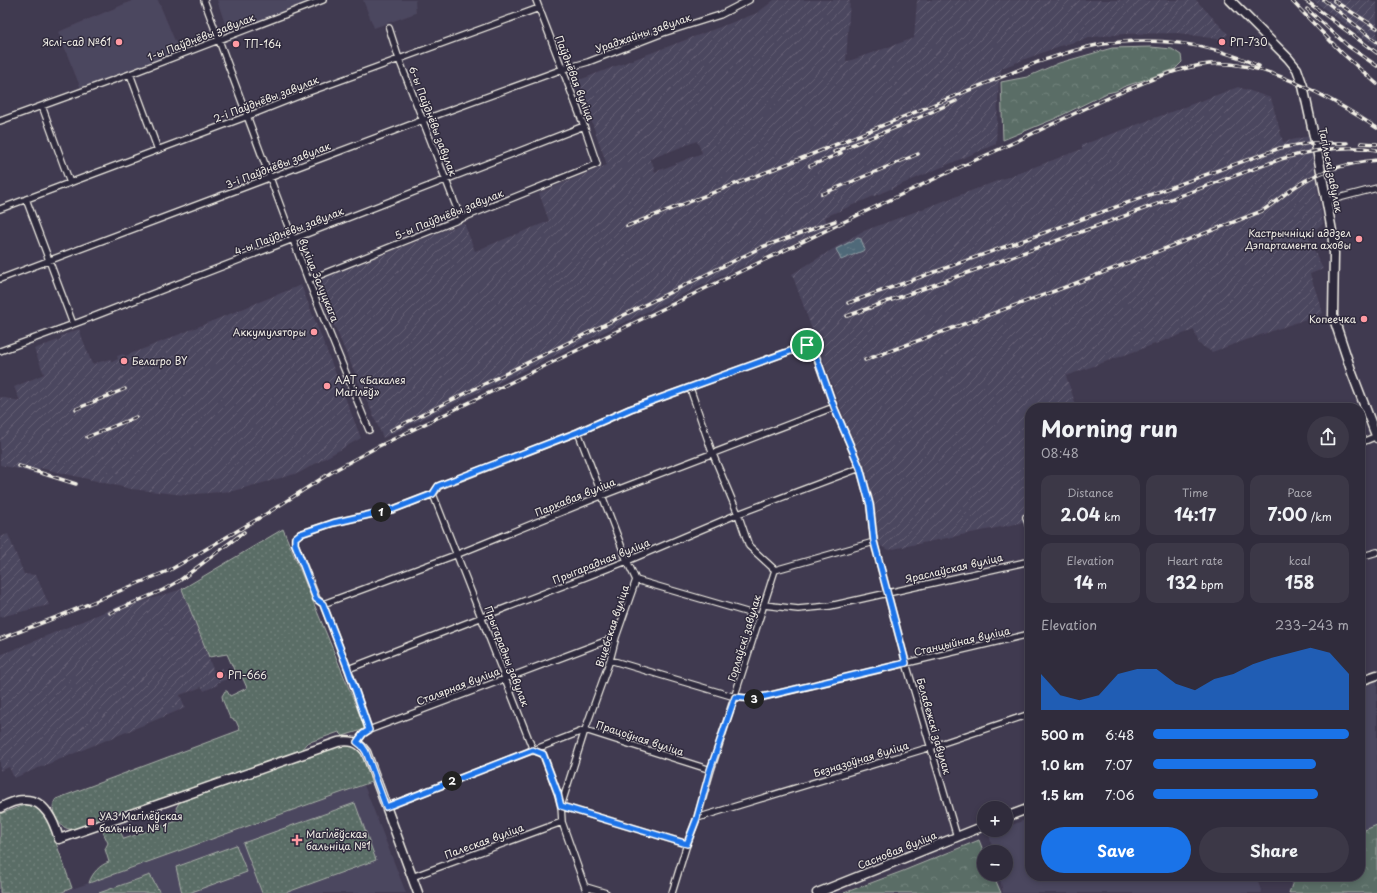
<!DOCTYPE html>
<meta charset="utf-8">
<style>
body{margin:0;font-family:"Playpen Sans",sans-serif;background:#3c3847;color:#f1f3f6;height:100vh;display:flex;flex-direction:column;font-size:15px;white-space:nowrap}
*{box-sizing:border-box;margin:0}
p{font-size:13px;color:#a8a7af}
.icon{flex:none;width:22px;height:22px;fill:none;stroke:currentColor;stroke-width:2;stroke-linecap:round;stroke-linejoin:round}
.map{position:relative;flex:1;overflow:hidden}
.drawer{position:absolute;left:1025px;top:403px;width:340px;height:478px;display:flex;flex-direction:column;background:#302c3c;border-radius:16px;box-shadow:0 2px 6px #0003,0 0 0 1px #4b4856}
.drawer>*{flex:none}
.buttons{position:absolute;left:977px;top:801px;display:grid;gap:8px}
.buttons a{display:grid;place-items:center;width:36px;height:36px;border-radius:50%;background:#302c3c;box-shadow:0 2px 6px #0003,0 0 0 1px #4b4856;font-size:20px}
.pin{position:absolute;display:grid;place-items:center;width:34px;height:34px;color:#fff;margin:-17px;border:2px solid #fff;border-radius:50%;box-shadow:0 1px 4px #0007}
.km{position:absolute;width:20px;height:20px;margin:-10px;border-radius:50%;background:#222;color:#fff;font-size:11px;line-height:20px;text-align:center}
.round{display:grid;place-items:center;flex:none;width:42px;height:42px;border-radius:21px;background:#3c3847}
.summary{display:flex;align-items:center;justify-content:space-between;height:68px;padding:0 16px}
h1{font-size:22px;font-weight:700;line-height:30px}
.stats{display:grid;grid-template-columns:repeat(3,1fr);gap:6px;height:68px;padding:4px 16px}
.stats div{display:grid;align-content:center;border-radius:10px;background:#3c3847;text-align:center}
.stats b{font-size:17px;font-weight:700}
.stats small{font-size:11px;font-weight:400}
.stats p{font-size:11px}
.chart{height:112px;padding:8px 16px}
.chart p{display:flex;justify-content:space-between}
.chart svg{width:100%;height:72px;margin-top:4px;fill:#1a73e8;opacity:.7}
.primary-button{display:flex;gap:8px;margin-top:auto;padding:8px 16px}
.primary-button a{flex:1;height:46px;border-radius:24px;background:#1a73e8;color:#fff;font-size:16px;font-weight:700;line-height:46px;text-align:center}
.primary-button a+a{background:#3c3847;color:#f1f3f6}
ul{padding:0 16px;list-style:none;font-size:13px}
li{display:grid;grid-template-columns:64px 48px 1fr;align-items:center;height:30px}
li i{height:10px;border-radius:5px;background:#1a73e8}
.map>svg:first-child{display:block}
.built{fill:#4c465e}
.industrial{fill:url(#industrial-furrows);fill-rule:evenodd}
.grass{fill:url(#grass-dots);stroke:#a7afa7}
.forest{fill:url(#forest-crowns);stroke:#a7afa7}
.water{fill:url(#water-ripples);stroke:#929fa5}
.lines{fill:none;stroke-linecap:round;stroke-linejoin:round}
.street-casing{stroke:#f4f1e8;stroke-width:8}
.secondary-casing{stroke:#f4f1e8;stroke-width:11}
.street{stroke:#2f2a3d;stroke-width:5.5}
.secondary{stroke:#2f2a3d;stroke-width:8}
.rail-casing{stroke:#f4f1e8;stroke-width:3.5}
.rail{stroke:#2f2a3d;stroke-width:2;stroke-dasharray:6;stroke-linecap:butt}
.route-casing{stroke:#fff;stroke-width:8}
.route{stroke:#1a73e8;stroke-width:5}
.poi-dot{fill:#ff9aa2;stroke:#2f2a3d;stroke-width:1.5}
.labels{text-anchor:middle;stroke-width:3;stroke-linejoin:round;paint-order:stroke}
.street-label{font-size:10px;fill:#f4f1e8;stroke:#2f2a3d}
.poi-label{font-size:10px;fill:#f4f1e8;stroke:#2f2a3d;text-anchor:start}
</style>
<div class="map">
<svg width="1377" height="893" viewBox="0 0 1377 893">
<defs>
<pattern id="industrial-furrows" width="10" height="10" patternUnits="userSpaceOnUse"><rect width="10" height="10" fill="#4c465e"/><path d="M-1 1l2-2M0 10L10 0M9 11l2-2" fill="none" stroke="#666175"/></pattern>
<pattern id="grass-dots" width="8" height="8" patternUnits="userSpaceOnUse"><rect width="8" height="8" fill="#5a6d66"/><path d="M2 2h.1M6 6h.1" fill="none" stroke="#72827c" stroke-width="1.8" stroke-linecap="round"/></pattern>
<pattern id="forest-crowns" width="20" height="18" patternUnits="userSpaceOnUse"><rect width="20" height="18" fill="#5a6d66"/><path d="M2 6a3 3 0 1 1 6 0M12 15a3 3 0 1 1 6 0" fill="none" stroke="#72827c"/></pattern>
<pattern id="water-ripples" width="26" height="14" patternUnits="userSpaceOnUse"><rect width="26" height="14" fill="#506979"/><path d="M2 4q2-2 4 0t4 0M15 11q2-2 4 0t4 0" fill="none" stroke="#6a7f8c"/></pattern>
</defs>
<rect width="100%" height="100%" fill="#403a50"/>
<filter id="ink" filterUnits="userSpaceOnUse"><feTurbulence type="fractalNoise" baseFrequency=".025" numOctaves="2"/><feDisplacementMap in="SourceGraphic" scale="8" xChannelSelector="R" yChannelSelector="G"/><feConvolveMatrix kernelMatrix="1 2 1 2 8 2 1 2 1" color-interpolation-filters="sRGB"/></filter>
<g filter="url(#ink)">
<path class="built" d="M134 0H158L180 53 81 89 58 32Z
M217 0H313L228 33Z
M363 0H417L415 1 416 13 374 28Z
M1377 681V873L1360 876V688Z
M364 785 406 893H60L89 883Z
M1030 818V876H1271L1258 882 1262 893H1003L999 874H1006V852H993L989 834 999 830H1006V827Z"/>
<path class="industrial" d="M774 0H850L846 62 914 38 917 0H1196L1228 34 1221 42 1217 39 1178 33 1124 34 1093 37 1060 46 1002 68 999 78 996 144 825 217 828 227 688 292 383 438 315 281 464 223 475 251 549 221 539 193 607 165 580 89 582 88 579 80 757 13ZM697 141 702 153 655 172 652 161 650 162V159Z
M1312 0H1371L1374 3 1377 0V47Z
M1238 87 1271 98 1283 142 1309 136 1323 224 1307 235 1323 269 1310 274 1323 313 1212 352 1199 344 1194 330 1066 376 1077 408H1030V521L888 550 879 545 857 463 858 451 854 446 792 274 861 232 1082 149V145Z
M301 285 361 438 299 473 233 491 184 495 131 489 40 468 38 475 18 469 0 465V397L20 401 14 387 44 374 34 349 61 339V336L79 329 92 364 110 359 112 362 118 359 117 356 123 354 125 356 143 349Z
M8 534 24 574 36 575 49 605 0 617V537Z
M182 589 214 672 222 668 227 679 217 683 218 685 204 691 202 687 180 695 185 708 14 778 9 767 0 771V655L138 598 141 602Z"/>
<path class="grass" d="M283 529 362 720 364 729 362 730 343 736 339 732 307 743 299 752 97 821 94 817 87 820 85 825C80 827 75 830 70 829 58 828 48 808 56 799L240 730 236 721 230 718 223 701 222 696 225 691H227L230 696 247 688 241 674H236L227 654 209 657 182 589Z
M339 746C345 746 351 745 355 747 366 753 368 772 371 782L89 883C92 873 100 865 109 862L105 849 108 843 103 832 104 828C118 823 118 828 124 839L180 820 176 808 179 803 183 801Z
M355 803 376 860 285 893H262L243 843Z
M27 804 34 806 40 810 49 823 72 888 60 893H0V814Z
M236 845 247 872 189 893H182L176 867Z
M150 875 160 893H99Z"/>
<path class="forest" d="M1151 47 1172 49 1181 55 1182 62 1175 69 1123 87 1116 91 1107 93 1054 119 1003 140 1001 82 1027 77 1059 63 1112 48Z
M1377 825V893H1289L1295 876H1360V832Z
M979 840 984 853V874H993L1001 893H844L903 871Z"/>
<path class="water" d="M858 238 861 239 865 250 841 260 836 249Z"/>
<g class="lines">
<g class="street-casing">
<path id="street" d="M204 0 308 280 369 430
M389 28 399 59 461 219
M130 74 158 150
M42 106 70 183
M0 121 130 74 323 0
M26 199 73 324
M1327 201 1377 188
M0 209 248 116 306 93 539 8
M0 279 423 120 563 69 588 62 663 33 720 15 749 0
M308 280 597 164 584 126 536 0
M0 351 82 321 584 126
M690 388 712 452 738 514 749 546 775 570
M578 432 627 561 636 580 616 637 610 660 585 730 561 806 687 844
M1360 443 1377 436
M433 494 533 750 543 754 558 794 561 806 562 822 587 893
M1026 517 1030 530
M1360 557 1377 552
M775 570 874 542
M636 580 760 616
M323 604 458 554 601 496 834 407
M764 605 798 609 830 606 1030 561
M610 660 735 697 754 699 1030 634
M348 669 627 561 738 514 860 468
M369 730 348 669 323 604 317 599 295 544V538L300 534 333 523 394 509 433 494 439 486 578 432 630 409 807 345H812L834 407 860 468 870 505 874 542 906 663 957 837
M357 742 363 734 369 730 616 637
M386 807 585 730 711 770
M697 818 931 747 1030 714
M412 877 562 822
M586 887 606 893
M672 893 687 844 697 818 711 770 775 570"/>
</g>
<g class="secondary-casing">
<path id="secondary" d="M1230 0 1288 58 1297 69 1303 86 1317 150 1332 231 1334 253 1333 316 1352 373 1377 438
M1360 681 1377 675
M0 808C7 804 16 800 24 800 45 799 54 822 59 839L338 742C350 740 358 741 366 752L418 893
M1006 817 1030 808
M817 893 984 826"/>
</g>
<use href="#street" class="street"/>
<use href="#secondary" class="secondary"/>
<g class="rail-casing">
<path id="rail" d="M1291 0 1342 53 1377 84
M1305 0 1377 53
M1324 0 1377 42
M1334 1 1377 28
M1307 9 1348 46 1377 66
M1361 143 1377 144
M834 152 902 125 956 101
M810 166 841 153
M822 194 918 154
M627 226 810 155 1038 62C1057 56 1077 49 1097 45 1151 36 1209 42 1259 66
M848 303 1280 148 1310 143H1347
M847 316 1053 242 1281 159C1312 150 1345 144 1377 150
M865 360 1071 285 1262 211C1275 203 1285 193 1298 185 1321 170 1349 163 1377 160
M76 409 125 389
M391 430 762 247 835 221
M87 437 136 417
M19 466 76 484
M110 613 163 590 179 581 244 532
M0 639 57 617 170 570 266 514 335 470 377 447C505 385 633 324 760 262 840 224 919 185 1000 149 1039 131 1076 112 1115 95 1146 81 1176 68 1209 64 1263 59 1333 99 1377 128"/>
</g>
<use href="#rail" class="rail"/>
</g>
</g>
<g class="lines" filter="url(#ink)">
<g class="route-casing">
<path id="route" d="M812 344 834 407 860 468 870 505 874 542 906 663 754 699 735 697 710 770 697 818 687 844 561 806 558 794 543 754 533 750 386 807 366 752 362 746 357 742 363 734 369 730 348 669 323 604 316 599 295 544V538L300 534 333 523 394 509 433 494 438 486 578 432 630 409 807 345Z"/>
</g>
<use href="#route" class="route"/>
</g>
<g class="poi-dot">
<circle cx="119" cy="42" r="4"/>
<circle cx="1222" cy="42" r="4"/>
<circle cx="236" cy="44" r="4"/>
<circle cx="1359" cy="239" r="4"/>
<circle cx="1364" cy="319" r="4"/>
<circle cx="314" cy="332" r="4"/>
<circle cx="124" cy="361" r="4"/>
<circle cx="327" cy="386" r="4"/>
<circle cx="220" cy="675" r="4"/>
<rect x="87" y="818" width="8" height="8" rx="2"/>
<path d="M295 834h4v4h4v4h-4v4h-4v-4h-4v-4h4z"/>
</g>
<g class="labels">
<g class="street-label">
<text transform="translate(643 33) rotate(-19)" y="4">Ураджайны завулак</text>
<text transform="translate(201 37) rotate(-21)" y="4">1-ы Паўднёвы завулак</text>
<text transform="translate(575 78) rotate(69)" y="4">Паўднёвая вуліца</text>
<text transform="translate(266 99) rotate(-21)" y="4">2-і Паўднёвы завулак</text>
<text transform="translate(433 121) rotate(69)" y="4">6-ы Паўднёвы завулак</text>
<text transform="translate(278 165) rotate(-21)" y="4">3-і Паўднёвы завулак</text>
<text transform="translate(1331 170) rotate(79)" y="4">Тагільскі завулак</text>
<text transform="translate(449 214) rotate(-22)" y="4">5-ы Паўднёвы завулак</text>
<text transform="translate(289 231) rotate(-21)" y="4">4-ы Паўднёвы завулак</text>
<text transform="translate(319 280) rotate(68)" y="4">вуліца Залуцкага</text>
<text transform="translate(575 497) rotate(-22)" y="4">Паркавая вуліца</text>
<text transform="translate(601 561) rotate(-22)" y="4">Прыгарадная вуліца</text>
<text transform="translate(954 568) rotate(-13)" y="4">Яраслаўская вуліца</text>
<text transform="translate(612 626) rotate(-72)" y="4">Віцебская вуліца</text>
<text transform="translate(744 638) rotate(-73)" y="4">Горлаўскі завулак</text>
<text transform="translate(962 641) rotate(-13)" y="4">Станцыйная вуліца</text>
<text transform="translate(507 656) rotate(69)" y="4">Прыгарадны завулак</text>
<text transform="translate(458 686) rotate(-21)" y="4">Сталярная вуліца</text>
<text transform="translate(934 726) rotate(74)" y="4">Белавежскі завулак</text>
<text transform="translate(640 738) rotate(18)" y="4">Працоўная вуліца</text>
<text transform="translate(861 759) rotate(-17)" y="4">Безназоўная вуліца</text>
<text transform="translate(484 841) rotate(-20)" y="4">Палеская вуліца</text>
<text transform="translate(897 850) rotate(-22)" y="4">Сасновая вуліца</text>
</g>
<g class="poi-label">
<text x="111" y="46" text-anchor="end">Яслі-сад №61</text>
<text x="1230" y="46">РП-730</text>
<text x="244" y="48">ТП-164</text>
<text x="1351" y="237" text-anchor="end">Кастрычніцкі аддзел<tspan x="1351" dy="12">Дэпартамента аховы</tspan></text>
<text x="1356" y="323" text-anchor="end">Копеечка</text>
<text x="306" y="336" text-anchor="end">Аккумуляторы</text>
<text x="132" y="365">Белагро BY</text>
<text x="335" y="384">ААТ «Бакалея<tspan x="335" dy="12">Магілёў»</tspan></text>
<text x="228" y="679">РП-666</text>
<text x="99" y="820">УАЗ Магілёўская<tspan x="99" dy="12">бальніца № 1</tspan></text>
<text x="306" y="838">Магілёўская<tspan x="306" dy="12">бальніца №1</tspan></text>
</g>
</g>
</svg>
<div class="buttons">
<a>+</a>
<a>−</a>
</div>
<div class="pin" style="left:807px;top:345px;background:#1e9e55"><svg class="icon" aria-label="arrive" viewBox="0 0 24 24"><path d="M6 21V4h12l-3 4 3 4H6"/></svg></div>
<b class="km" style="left:381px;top:512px">1</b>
<b class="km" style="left:452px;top:781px">2</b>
<b class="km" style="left:754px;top:699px">3</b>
<section class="drawer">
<div class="summary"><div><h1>Morning run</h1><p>08:48</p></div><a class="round"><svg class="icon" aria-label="share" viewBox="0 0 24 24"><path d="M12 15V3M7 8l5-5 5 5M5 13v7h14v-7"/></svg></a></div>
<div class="stats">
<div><p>Distance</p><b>2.04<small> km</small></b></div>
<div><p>Time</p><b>14:17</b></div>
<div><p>Pace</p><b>7:00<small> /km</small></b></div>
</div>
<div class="stats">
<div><p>Elevation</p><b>14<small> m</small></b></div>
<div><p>Heart rate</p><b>132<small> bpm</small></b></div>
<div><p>kcal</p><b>158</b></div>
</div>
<div class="chart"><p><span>Elevation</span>233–243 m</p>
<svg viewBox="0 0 160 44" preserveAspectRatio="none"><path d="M0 44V22L10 35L20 38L30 35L40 22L50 19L60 19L70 28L80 32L90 25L100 22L110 16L120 12L130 9L140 6L150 9L160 22V44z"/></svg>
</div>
<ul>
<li><b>500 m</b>6:48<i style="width:100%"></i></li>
<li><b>1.0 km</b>7:07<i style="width:83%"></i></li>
<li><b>1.5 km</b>7:06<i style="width:84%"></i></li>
</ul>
<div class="primary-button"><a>Save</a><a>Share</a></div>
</section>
</div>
